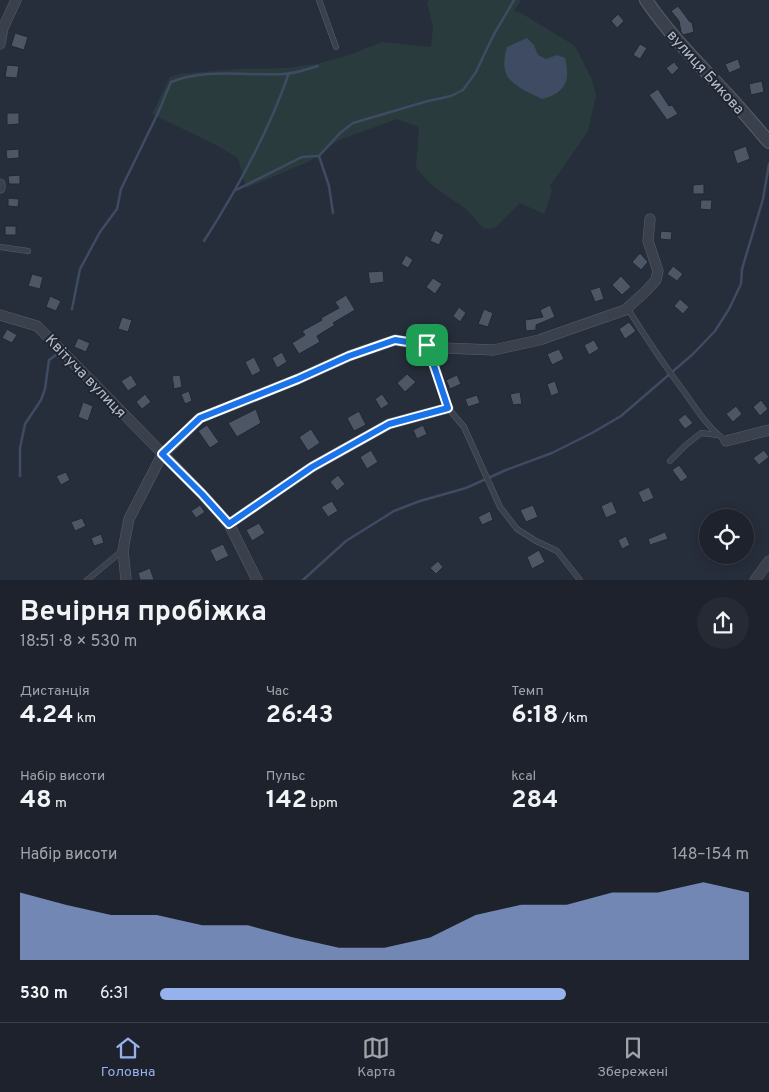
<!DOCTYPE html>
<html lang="uk">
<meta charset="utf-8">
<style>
body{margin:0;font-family:Overpass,sans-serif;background:#252a34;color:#f1f3f6;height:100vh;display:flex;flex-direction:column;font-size:19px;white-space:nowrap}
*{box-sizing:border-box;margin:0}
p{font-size:16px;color:#a0a4a9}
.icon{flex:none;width:28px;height:28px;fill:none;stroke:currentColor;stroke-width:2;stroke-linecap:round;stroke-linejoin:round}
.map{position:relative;height:580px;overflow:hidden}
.side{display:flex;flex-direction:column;background:#1d222c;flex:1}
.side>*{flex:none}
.fabs{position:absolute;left:699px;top:509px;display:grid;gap:10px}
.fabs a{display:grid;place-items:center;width:55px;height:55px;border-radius:50%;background:#1d222c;box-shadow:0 2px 12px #0003,0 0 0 1px #3b3f48;font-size:25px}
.pin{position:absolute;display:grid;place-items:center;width:42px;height:42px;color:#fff;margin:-21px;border-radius:10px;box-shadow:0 2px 8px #0006}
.round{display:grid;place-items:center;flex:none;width:52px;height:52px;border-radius:26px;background:#252a34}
.headline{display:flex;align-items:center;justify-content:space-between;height:85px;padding:0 20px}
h1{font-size:28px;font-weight:700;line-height:38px}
.metrics{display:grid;grid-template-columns:repeat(3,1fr);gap:8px;height:85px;padding:5px 20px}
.metrics div{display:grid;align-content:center}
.metrics b{font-size:25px;font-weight:700}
.metrics small{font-size:14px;font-weight:400}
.metrics p{font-size:14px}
.chart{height:140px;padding:10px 20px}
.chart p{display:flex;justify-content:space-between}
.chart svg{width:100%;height:90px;margin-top:5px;fill:#96b2ec;opacity:.7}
ul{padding:0 20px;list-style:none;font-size:16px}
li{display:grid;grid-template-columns:80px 60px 1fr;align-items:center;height:38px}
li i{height:12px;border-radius:6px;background:#96b2ec}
.tab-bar{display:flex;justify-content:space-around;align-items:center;height:70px;border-top:1px solid #3b3f48;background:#1d222c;font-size:14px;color:#a0a4a9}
.tab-bar a{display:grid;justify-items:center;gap:2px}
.tab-bar .active{color:#96b2ec}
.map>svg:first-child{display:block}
.green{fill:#2a3b3d}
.water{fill:#3e4b62}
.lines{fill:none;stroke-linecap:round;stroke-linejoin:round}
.stream{stroke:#3e4b62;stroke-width:2.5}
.building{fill:#4d5665;stroke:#212733}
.service-casing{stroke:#585e6a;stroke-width:6}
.minor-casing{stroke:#585e6a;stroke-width:11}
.tertiary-casing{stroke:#585e6a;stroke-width:14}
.service{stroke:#3a404c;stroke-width:5}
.minor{stroke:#3a404c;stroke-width:10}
.tertiary{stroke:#3a404c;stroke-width:12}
.route-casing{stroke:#fff;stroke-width:10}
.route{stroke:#1a73e8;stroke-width:6}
.labels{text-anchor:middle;stroke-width:4;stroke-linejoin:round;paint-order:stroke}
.street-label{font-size:15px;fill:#b6bcc7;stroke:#1f2531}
</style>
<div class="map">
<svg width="769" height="580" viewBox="0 0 769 580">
<rect width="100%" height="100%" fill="#272e3b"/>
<path class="green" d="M429 0H521L514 11 521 13 575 46 592 80 596 95 588 131 550 186 552 191 544 214 520 203 495 228 484 229 466 209 433 186 416 168 419 127 397 119 339 140 310 161 246 188 238 158 216 145 152 114 170 77 180 74 236 69 286 68 317 64 352 54 382 42 431 47 433 27 427 2Z"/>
<path class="water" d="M527 38 534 45 538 55 546 59 557 55 565 58C571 81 565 93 542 99 516 86 497 81 507 47Z"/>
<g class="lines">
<path class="stream" d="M236 190 302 157 319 156
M333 213 329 186 319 156 340 133 353 123 428 101 451 96 463 90 476 72 493 36 514 0
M204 241C238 188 268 133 289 73
M72 309 80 269 100 232 117 209 121 189 158 113 171 82C207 68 245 76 283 74 295 74 307 69 318 66
M20 476V448L25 424 41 400 45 389 49 360 56 355
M303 580 346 541 394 511 420 501 466 488 506 470 552 453 592 433 621 416 693 354 715 331 729 309 741 284 742 269 763 199 769 164"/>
</g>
<path class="building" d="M678 6 690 22H692L694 32 683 35 681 32 679 21 671 11Z
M618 14 624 21 617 28 611 21Z
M15 33 28 37 24 50 11 46Z
M640 44 647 48 640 59 633 55Z
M738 59 741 68 729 73 725 64Z
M674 62 679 68 672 75 666 68Z
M7 65 19 66 17 78 5 77Z
M762 81 764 92 751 95 749 84Z
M658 89 669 106 672 105 678 114 667 120 649 95Z
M7 113H19V124L7 125Z
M746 146 750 159 737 164 733 151Z
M19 149V158L7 159 6 150Z
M20 175V184H9L8 176Z
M704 184V194H693V185Z
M8 198 19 199 18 207 8 206Z
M701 200H712L711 210 700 209Z
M5 226H16V235H5Z
M435 230 444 235 439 245 430 241Z
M661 231 672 232 671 240 660 239Z
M640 253 648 262 641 270 632 262Z
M406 255 413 260 408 268 401 264Z
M673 266 683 274 677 281 667 274Z
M383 271 384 282 370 284 368 272Z
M32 274 43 277 40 289 28 286Z
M621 276 631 287 622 295 612 285Z
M433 278 442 284 435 294 426 287Z
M600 287 604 299 595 302 590 290Z
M346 295 355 310 333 323 335 325 317 336 320 342 299 354 292 343 305 335 302 331 322 320 321 318 339 308 335 302Z
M50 296 61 301 56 311 46 307Z
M680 299 689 307 683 314 674 306Z
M550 305 555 317 536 325V330L526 331 525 320 543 317 540 310Z
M459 307 466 313 460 322 453 316Z
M484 309 493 313 488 327 478 324Z
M122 317 132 320 128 332 118 329Z
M629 322 636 331 625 339 619 329Z
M7 329 17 335 12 343 2 338Z
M78 338 90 343 86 352 74 347Z
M594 340 599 349 589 355 584 345Z
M559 349 564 359 552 365 547 354Z
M282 352 287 362 277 368 272 358Z
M254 357 261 371 252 376 245 362Z
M407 374 416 382 405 392 397 383Z
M131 375 137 385 128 391 121 381Z
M180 375 182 387 174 389 172 376Z
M457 375 461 384 450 389 446 380Z
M555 381 559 393 551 396 547 384Z
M189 391 192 401 185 404 181 394Z
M520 392 522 404 513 405 510 394Z
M145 394 151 402 142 409 136 402Z
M382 394 389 404 381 409 375 399Z
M477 395 480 403 468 407 465 399Z
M761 400 768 409 760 416 753 407Z
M83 402 93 406 88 421 78 417Z
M736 406 742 414 733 422 726 414Z
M256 409 261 423 237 437 228 423Z
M359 411 366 425 354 431 347 418Z
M685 414 693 423 685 429 678 420Z
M207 425 219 442 210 448 198 431Z
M423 425 427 434 417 439 413 430Z
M311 429 320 443 308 451 299 437Z
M371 450 378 462 367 469 360 457Z
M764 450 769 457 759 465 753 458Z
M679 465 688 477 681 482 672 470Z
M66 472 70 480 61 485 56 476Z
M338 475 345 484 337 491 330 482Z
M649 487 654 498 643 503 638 492Z
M332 501 338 511 328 517 321 507Z
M612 501 617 513 606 518 601 506Z
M200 505 205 512 196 518 191 511Z
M533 505 538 517 526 522 520 510Z
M490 511 493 520 482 525 478 517Z
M82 518 86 526 75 531 71 522Z
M259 523 265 533 252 541 246 530Z
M665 532 668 539 650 545 648 539Z
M101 534 104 543 94 546 91 538Z
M626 536 630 545 622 549 618 540Z
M223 544 229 556 216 562 210 550Z
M539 550 545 562 532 569 527 557Z
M438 561 443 567 436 574 430 568Z
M150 568 154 580H140L138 573Z"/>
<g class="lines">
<g class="service-casing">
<path id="service" d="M319 0 336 47
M0 247 28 251
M628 309C646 338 665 366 685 393 697 410 709 429 726 441
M428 346 448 408 464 427 500 507 517 529 536 541 557 551 580 580
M670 461 686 445 701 433 718 435
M87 580 123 550"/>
</g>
<g class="minor-casing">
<path id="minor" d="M0 44 3 28 16 0
M0 184V188
M0 315 37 326 114 404 202 494 229 524 257 580
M726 441 769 430
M229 524 312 467 389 424 448 408
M126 580 123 550 129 519 162 455 200 418 298 379 349 356 395 340 443 348 494 350 539 340 625 310 645 292 656 280 658 271 648 241 650 219
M755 580 769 561"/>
</g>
<g class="tertiary-casing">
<path id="tertiary" d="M646 0C669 34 698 63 726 93 741 109 755 126 769 142"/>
</g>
<use href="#service" class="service"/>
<use href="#minor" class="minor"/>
<use href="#tertiary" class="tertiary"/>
</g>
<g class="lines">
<g class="route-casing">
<path id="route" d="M395 340 427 345 448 408 389 424 312 467 229 524 202 494 162 454 200 418 298 379 349 356Z"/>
</g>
<use href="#route" class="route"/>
</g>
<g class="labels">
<g class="street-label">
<text transform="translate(706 72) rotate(48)" y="5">вулиця Бикова</text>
<text transform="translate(86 376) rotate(46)" y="5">Квітуча вулиця</text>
</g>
</g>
</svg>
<div class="fabs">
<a><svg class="icon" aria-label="locate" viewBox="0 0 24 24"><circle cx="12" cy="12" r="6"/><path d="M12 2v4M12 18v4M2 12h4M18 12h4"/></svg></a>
</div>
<div class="pin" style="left:427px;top:345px;background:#1e9e55"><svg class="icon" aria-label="arrive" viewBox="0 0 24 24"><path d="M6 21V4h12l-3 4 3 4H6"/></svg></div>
</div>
<section class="side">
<div class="headline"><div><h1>Вечірня пробіжка</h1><p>18:51 · 8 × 530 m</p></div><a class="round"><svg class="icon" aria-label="share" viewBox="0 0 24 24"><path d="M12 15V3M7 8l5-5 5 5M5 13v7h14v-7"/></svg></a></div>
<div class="metrics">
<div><p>Дистанція</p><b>4.24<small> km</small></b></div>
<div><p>Час</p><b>26:43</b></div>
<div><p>Темп</p><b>6:18<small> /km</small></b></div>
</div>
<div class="metrics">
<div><p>Набір висоти</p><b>48<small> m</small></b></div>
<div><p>Пульс</p><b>142<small> bpm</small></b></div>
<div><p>kcal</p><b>284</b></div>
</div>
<div class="chart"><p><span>Набір висоти</span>148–154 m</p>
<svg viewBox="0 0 160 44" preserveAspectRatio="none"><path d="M0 44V11L10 17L20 22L30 22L40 27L50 27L60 33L70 38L80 38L90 33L100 22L110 17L120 17L130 11L140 11L150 6L160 11V44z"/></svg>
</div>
<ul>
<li><b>530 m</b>6:31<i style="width:69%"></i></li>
</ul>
</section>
<nav class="tab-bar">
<a class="active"><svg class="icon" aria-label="home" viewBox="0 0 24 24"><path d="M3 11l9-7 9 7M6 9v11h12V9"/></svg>Головна</a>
<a><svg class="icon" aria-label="map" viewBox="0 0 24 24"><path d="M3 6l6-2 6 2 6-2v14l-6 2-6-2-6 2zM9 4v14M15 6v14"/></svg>Карта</a>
<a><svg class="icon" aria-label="saved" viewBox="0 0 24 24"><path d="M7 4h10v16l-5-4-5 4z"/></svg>Збережені</a>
</nav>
